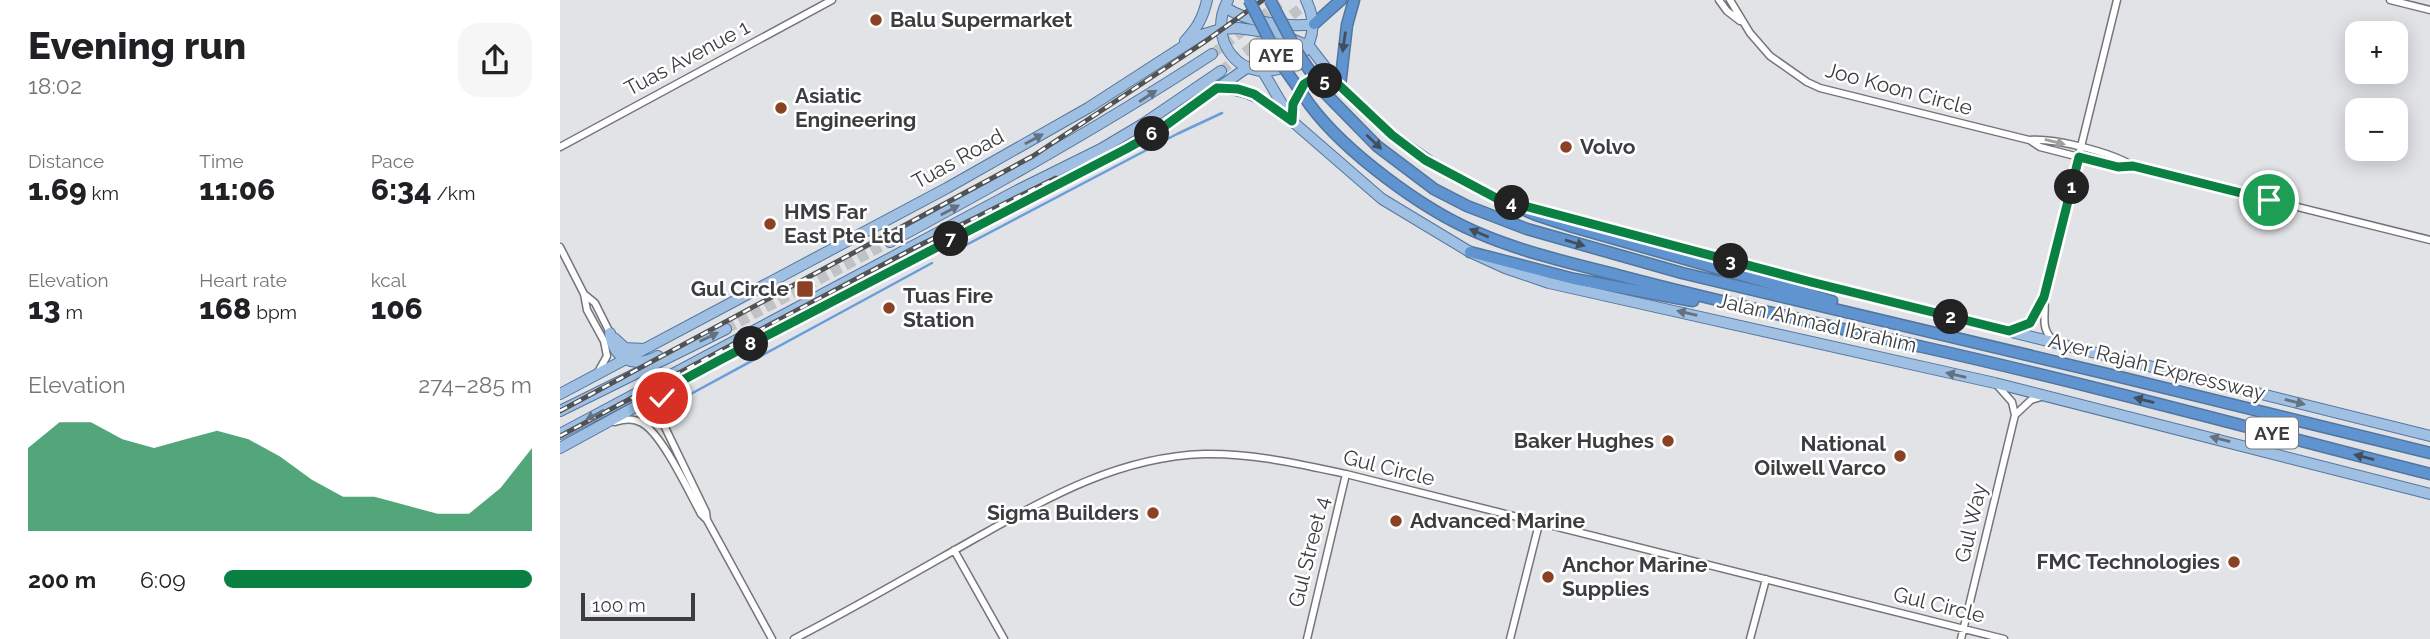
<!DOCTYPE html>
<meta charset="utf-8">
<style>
body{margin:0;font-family:Raleway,sans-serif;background:#f6f6f6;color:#202124;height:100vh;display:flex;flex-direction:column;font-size:26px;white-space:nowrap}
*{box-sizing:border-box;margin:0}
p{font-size:23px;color:#757577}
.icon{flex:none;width:38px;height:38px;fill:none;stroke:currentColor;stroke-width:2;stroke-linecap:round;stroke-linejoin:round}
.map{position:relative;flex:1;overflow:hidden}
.details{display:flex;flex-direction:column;background:#fff;width:560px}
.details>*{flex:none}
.fabs{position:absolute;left:1785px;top:21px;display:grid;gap:14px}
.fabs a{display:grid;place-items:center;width:63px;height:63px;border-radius:14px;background:#fff;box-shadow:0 4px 18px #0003;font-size:35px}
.scale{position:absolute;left:21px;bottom:18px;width:114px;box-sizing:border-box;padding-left:7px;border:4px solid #3c3d3e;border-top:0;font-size:19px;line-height:24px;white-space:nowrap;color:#3c3d3e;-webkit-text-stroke:5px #fff;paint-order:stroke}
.pin{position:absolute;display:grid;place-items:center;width:60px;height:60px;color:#fff;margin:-30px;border:4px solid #fff;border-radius:50%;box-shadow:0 2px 7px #0007}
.km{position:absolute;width:35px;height:35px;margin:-18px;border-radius:50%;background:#222;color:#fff;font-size:19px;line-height:35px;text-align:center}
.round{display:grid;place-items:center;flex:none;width:74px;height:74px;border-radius:21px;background:#f6f6f6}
.headline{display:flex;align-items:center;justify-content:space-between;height:119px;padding:0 28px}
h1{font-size:38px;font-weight:800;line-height:52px}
.metrics{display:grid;grid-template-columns:repeat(3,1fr);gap:10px;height:119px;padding:7px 28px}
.metrics div{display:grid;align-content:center}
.metrics b{font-size:30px;font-weight:800}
.metrics small{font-size:19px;font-weight:400}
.metrics p{font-size:19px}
.chart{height:196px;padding:14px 28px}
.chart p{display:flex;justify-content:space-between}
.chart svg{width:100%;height:126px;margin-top:7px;fill:#0b8043;opacity:.7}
ul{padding:0 28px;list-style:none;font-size:23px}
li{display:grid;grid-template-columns:112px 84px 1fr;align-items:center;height:52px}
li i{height:18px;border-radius:9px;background:#0b8043}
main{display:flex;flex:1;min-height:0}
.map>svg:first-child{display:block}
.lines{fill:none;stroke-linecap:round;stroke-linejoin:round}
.stream{stroke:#699eda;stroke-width:2.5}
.primary-tunnel{stroke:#c0c2c4;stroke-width:10;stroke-dasharray:10 5;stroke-linecap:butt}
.minor-casing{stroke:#737577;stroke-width:9}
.primary-casing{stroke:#53769e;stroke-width:12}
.motorway-casing{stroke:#53769e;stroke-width:13}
.minor{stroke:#fff;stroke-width:6}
.primary{stroke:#9fbfe3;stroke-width:10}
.motorway{stroke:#5f94d1;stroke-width:10}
.rail-casing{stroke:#515253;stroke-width:5}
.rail{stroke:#fff;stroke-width:2.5;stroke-dasharray:8;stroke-linecap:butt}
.motorway-bridge-casing{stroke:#53769e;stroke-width:13;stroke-linecap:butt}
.motorway-bridge{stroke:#5f94d1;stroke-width:10}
.oneway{fill:#434e5b}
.oneway2{fill:#647180}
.oneway3{fill:#9e9e9e}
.route-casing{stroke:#fff;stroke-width:14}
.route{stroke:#0b8043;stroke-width:9}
.poi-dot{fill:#8b4224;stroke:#fff;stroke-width:2.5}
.labels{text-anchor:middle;stroke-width:5;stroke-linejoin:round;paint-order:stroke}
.shield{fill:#fff;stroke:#767778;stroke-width:2}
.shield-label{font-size:19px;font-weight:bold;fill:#3c3d3e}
.poi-label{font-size:21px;font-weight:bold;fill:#3c3d3e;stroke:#fff;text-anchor:start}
.street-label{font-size:21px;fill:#3c3d3e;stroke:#fff}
</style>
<main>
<section class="details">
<div class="headline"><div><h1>Evening run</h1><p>18:02</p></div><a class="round"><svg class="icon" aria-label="share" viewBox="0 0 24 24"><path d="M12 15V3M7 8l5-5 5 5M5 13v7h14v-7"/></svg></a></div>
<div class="metrics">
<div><p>Distance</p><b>1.69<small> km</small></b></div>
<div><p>Time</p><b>11:06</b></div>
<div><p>Pace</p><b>6:34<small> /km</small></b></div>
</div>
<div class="metrics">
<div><p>Elevation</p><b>13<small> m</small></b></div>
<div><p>Heart rate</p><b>168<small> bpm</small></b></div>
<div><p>kcal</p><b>106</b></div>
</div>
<div class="chart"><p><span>Elevation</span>274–285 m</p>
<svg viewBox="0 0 160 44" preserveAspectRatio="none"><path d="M0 44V15L10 6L20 6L30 12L40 15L50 12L60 9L70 12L80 18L90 26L100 32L110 32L120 35L130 38L140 38L150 29L160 15V44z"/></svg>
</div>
<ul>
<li><b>200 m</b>6:09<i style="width:100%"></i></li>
</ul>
</section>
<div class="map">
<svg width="1870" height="639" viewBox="0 0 1870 639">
<rect width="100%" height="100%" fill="#e1e3e6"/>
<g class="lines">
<path class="stream" d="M387 255 617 134 662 113
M116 402 372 263"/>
<path class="primary-tunnel" d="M652 54 724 0
M661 71 751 0
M166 329 330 242"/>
<g class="minor-casing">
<path id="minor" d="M1159 0 1167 11 1180 21
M1170 0 1190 33 1210 56 1247 82 1260 88 1469 140C1495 138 1551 152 1573 166
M1830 0 1870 10
M1471 141 1480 147 1558 167 1573 166 1870 240
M0 147 272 0
M0 247 24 294 27 310 44 341 47 356 38 372
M24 294 35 303 50 333
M1454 330 1470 323 1484 297
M1493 340C1479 327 1487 314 1484 297L1557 0
M1437 385 1452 402 1455 415
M104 393 99 408 101 419 146 512 147 520
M55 422C65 419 73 418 82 423 102 434 129 492 141 514L147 520 212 639
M394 550 444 639
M234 639C296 607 356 572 416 538 489 497 558 457 644 454 693 453 739 464 786 474L1444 639
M747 639 786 474
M950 639 979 524
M1190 639 1206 579
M1401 639 1455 415 1471 400 1481 397"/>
</g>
<g class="primary-casing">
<path id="primary" d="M668 0C661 13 659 28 664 42 688 100 777 63 746 0
M665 7C686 22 728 28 754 24
M625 41C637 28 643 18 647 0
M702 70 732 121 822 199 910 252 945 268 989 283 1435 383 1870 494
M658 88C691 90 703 100 729 119
M732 121C734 86 744 75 779 86
M965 206 1251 282 1870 436
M330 242C440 183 548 122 652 54
M50 333C54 360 74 369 98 356
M54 338 65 348 84 349
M0 394 387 188 528 108 641 35 661 29 678 28 720 34 749 46 780 86 832 135 881 169 943 201
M0 411 166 329
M0 434 458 190 541 149 583 124 661 71
M0 448 161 360 566 149 598 130 688 67"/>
</g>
<g class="motorway-casing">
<path id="motorway" d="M754 24 781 0
M780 86 787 25 794 0
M766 94 817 146 874 189 907 206 967 229 1122 273 1556 376 1870 453
M750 105C785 152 862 209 916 232 964 253 1015 264 1065 277 1164 303 1264 325 1363 347 1533 385 1701 431 1870 474
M938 199 976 215 1013 227 1272 301
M910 252 1014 279 1133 301"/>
</g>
<use href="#minor" class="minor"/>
<use href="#primary" class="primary"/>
<use href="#motorway" class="motorway"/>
<g class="rail-casing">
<path id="rail" d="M0 411 473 156 643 43 703 0
M0 436 358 246 496 178"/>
</g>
<use href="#rail" class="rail"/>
<g class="motorway-bridge-casing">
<path id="motorway-bridge" d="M689 0 722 65 750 105
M710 0 739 55 766 94"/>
</g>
<use href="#motorway-bridge" class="motorway-bridge"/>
</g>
<defs><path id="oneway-solid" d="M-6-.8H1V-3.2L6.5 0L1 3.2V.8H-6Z" transform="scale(1.75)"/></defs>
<g class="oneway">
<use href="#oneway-solid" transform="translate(784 42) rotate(98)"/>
<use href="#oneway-solid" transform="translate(814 142) rotate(43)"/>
<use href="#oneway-solid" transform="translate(919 233) rotate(-157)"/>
<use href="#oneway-solid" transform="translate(1015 243) rotate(17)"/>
<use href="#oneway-solid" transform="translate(1584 400) rotate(-166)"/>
<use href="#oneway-solid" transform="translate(1804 457) rotate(-166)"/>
</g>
<g class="oneway2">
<use href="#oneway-solid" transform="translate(588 96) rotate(-33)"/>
<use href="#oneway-solid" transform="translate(474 139) rotate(-29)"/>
<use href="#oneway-solid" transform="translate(390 210) rotate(-28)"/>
<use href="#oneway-solid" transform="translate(1127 313) rotate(-167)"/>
<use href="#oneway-solid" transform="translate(149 337) rotate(-26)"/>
<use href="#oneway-solid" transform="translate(1396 375) rotate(-167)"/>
<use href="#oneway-solid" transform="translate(1735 402) rotate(14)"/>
<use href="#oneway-solid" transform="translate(35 415) rotate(152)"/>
<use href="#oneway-solid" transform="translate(1660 439) rotate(-166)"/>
</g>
<use class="oneway3" href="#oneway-solid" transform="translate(1495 142) rotate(14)"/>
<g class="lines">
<g class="route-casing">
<path id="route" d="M102 398 110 387 160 360 566 149 598 131 657 88 678 89 694 94 732 121 733 104 744 84 749 81H765L780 86 832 135 865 160 938 199 1251 282 1449 331 1470 323 1484 297 1519 157 1558 167 1573 166 1709 200"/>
</g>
<use href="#route" class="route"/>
</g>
<g class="poi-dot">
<circle cx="316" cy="20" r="7"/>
<circle cx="221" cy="108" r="7"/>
<circle cx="1006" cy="147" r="7"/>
<circle cx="210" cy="224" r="7"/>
<rect x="236" y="280" width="18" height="18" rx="3.5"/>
<circle cx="329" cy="308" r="7"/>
<circle cx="1108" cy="441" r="7"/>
<circle cx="1340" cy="456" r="7"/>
<circle cx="593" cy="513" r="7"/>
<circle cx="836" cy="521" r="7"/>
<circle cx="1674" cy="562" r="7"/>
<circle cx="988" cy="577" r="7"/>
</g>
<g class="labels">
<g class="shield">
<rect x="690" y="39.5" width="52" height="31" rx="5"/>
<rect x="1686" y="417.5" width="52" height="31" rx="5"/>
</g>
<g class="shield-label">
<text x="716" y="62">AYE</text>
<text x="1712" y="440">AYE</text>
</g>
<g class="poi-label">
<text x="330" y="27">Balu Supermarket</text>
<text x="235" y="103">Asiatic<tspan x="235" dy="24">Engineering</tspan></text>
<text x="1020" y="154">Volvo</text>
<text x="224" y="219">HMS Far<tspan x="224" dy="24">East Pte Ltd</tspan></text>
<text x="229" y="296" text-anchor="end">Gul Circle</text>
<text x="343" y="303">Tuas Fire<tspan x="343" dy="24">Station</tspan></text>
<text x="1094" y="448" text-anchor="end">Baker Hughes</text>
<text x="1326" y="451" text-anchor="end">National<tspan x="1326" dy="24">Oilwell Varco</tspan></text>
<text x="579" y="520" text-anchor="end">Sigma Builders</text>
<text x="850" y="528">Advanced Marine</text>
<text x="1660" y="569" text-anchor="end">FMC Technologies</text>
<text x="1002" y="572">Anchor Marine<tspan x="1002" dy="24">Supplies</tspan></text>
</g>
<g class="street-label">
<text transform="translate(127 58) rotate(-28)" y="7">Tuas Avenue 1</text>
<text transform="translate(1339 89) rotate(15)" y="7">Joo Koon Circle</text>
<text transform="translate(398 159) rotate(-29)" y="7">Tuas Road</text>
<text transform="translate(1257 323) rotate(13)" y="7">Jalan Ahmad Ibrahim</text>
<text transform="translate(1597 367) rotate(14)" y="7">Ayer Rajah Expressway</text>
<text transform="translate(829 468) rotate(14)" y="7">Gul Circle</text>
<text transform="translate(1411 523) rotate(-77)" y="7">Gul Way</text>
<text transform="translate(749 552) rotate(-76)" y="7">Gul Street 4</text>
<text transform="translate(1379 605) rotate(14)" y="7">Gul Circle</text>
</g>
</g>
</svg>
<div class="fabs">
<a>+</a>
<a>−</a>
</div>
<div class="scale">100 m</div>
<div class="pin" style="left:1709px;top:200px;background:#1e9e55"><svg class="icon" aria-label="arrive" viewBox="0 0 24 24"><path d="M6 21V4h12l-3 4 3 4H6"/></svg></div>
<div class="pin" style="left:102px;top:398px;background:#d93025"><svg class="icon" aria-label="check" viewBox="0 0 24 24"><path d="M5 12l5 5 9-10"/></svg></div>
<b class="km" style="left:1512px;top:187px">1</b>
<b class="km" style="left:1391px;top:317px">2</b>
<b class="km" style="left:1171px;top:261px">3</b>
<b class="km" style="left:952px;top:203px">4</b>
<b class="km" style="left:765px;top:81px">5</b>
<b class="km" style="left:592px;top:134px">6</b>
<b class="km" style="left:391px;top:239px">7</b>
<b class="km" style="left:191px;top:344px">8</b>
</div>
</main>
